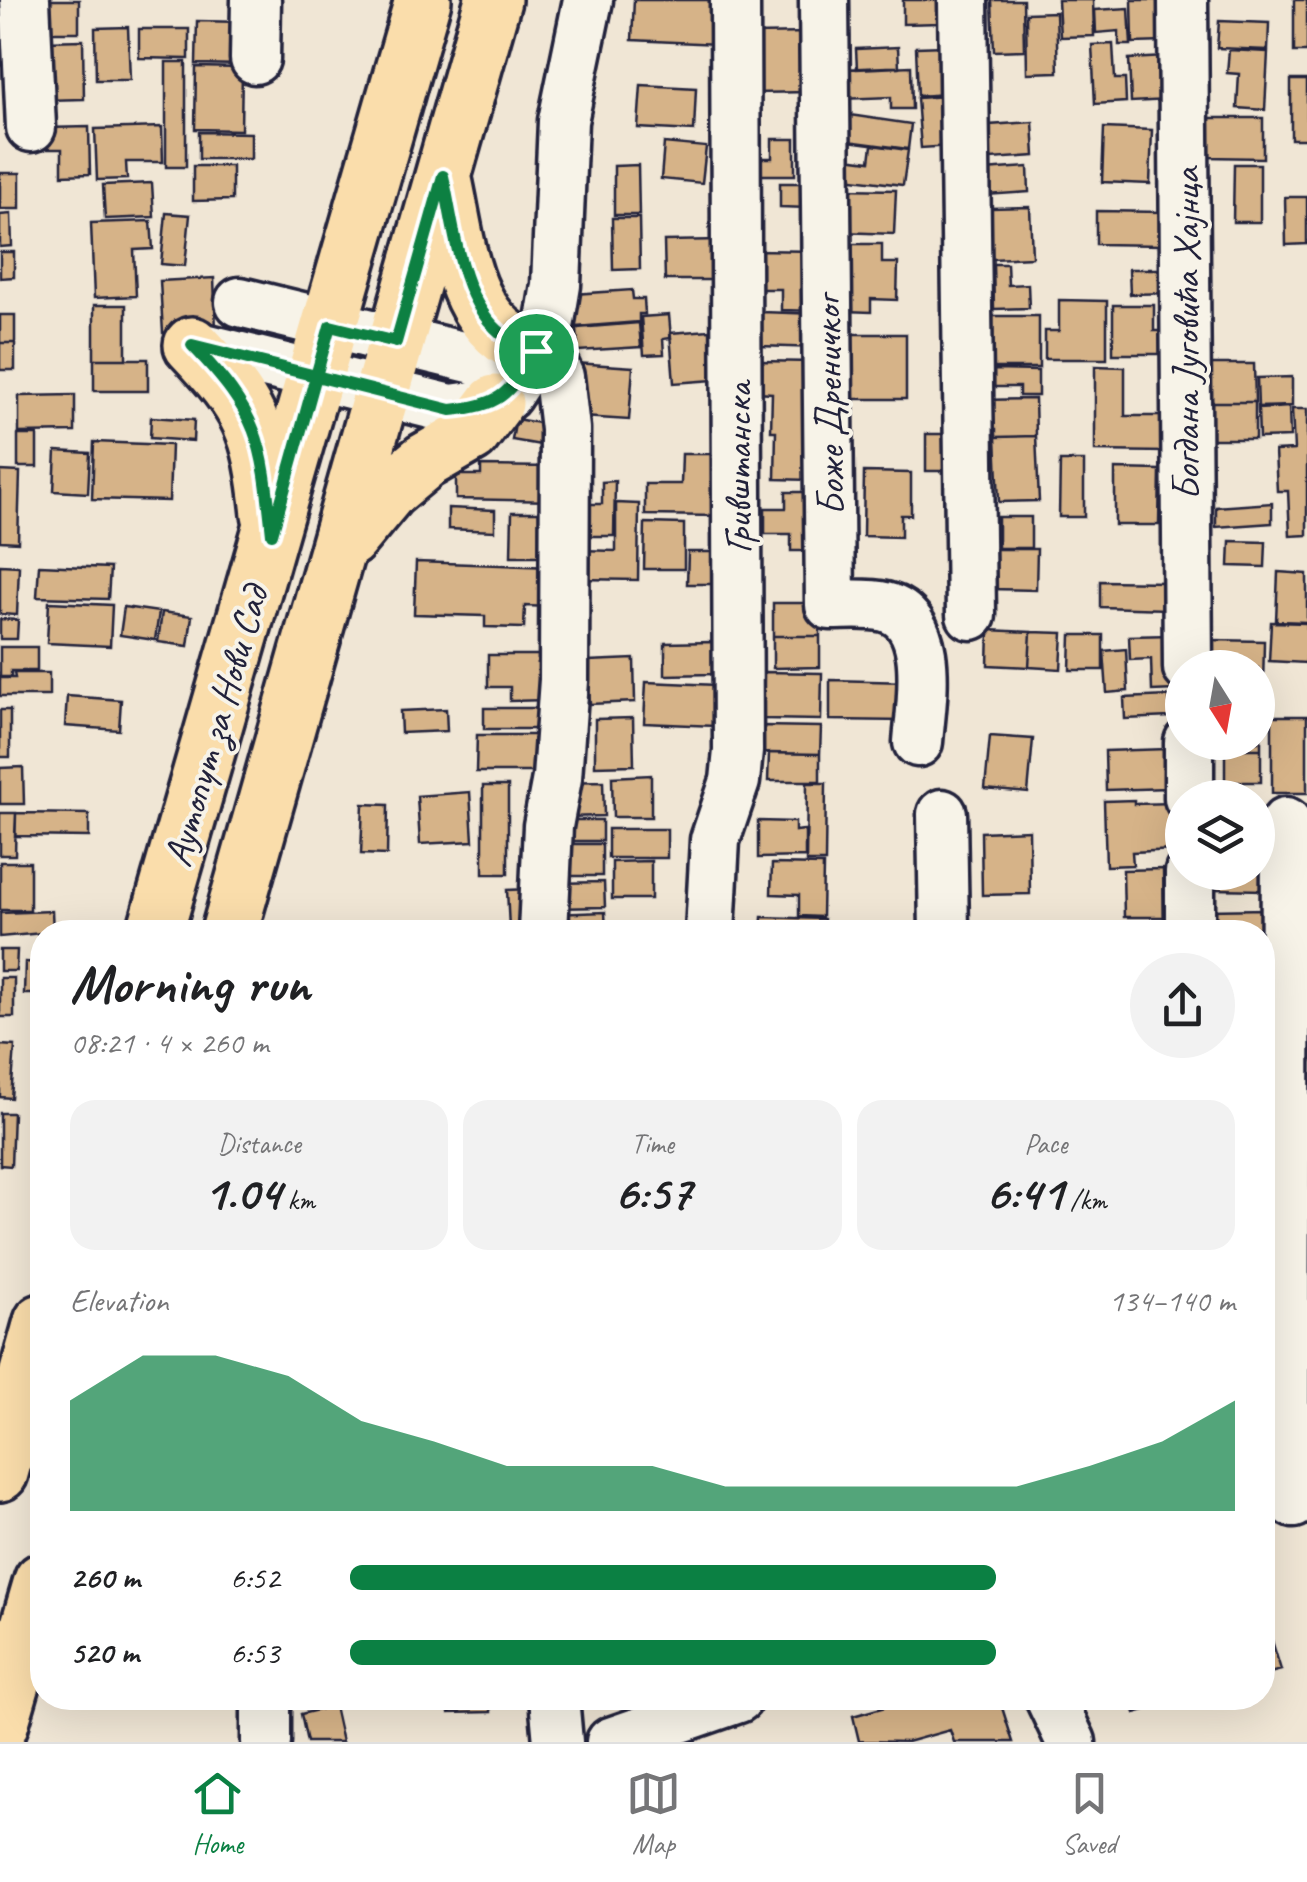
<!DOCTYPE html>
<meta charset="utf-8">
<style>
body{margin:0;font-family:Caveat,sans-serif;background:#f2f2f2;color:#202124;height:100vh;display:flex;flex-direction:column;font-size:38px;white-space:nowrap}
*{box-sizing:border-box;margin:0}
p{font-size:32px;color:#757577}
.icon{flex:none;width:55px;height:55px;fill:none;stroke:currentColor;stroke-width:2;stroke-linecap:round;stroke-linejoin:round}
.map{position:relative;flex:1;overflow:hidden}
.sheet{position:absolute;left:30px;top:920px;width:1245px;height:790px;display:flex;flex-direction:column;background:#fff;border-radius:40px;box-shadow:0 10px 40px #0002}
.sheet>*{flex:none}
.needle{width:65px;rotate:169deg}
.tools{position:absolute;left:1165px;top:650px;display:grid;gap:20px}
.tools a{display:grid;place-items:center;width:110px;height:110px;border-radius:50%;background:#fff;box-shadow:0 10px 40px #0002;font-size:50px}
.pin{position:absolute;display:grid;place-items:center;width:85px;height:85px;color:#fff;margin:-42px;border:5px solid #fff;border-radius:50%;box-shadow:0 2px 10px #0007}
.round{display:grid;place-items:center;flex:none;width:105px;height:105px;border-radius:52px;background:#f2f2f2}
.headline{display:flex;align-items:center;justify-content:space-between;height:170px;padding:0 40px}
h1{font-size:55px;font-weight:700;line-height:75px}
.figures{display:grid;grid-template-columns:repeat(3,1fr);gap:15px;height:170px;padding:10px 40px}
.figures div{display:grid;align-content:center;border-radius:25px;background:#f2f2f2;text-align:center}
.figures b{font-size:50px;font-weight:700}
.figures small{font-size:28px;font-weight:400}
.figures p{font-size:28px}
.chart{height:280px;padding:20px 40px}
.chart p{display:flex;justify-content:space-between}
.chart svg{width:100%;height:180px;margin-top:10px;fill:#0b8043;opacity:.7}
ul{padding:0 40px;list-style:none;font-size:32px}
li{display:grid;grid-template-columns:160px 120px 1fr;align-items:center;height:75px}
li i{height:25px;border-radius:12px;background:#0b8043}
.menu{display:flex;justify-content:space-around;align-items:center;height:140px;border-top:2px solid #e0e0e0;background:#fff;font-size:28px;color:#757577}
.menu a{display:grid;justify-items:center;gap:5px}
.menu .on{color:#0b8043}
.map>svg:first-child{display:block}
.building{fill:#d6b388;stroke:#22223b;stroke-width:2.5}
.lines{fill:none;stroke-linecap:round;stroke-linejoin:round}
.minor-casing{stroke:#22223b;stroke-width:55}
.major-casing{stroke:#22223b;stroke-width:62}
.minor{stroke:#f7f3e8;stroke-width:48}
.major{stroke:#faddab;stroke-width:55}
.route-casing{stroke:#fff;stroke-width:20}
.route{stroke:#0b8043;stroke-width:12}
.labels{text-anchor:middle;stroke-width:8;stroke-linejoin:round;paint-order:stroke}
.street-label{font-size:40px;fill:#22223b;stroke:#f7f3e8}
</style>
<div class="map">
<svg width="1307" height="1742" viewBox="0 0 1307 1742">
<rect width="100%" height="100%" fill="#f0e6d5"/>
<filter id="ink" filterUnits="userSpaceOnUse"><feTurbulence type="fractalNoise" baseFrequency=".01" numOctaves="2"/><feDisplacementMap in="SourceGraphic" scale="20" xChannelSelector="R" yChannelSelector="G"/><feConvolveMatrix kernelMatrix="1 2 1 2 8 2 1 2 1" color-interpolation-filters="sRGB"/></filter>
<g filter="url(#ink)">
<path class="building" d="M44 0H79V32H44Z
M634 0H720L718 44 632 40Z
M903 0H941V23L903 24Z
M992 0H1023L1024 50 994 51Z
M1058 0H1093L1094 36 1060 37Z
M1132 0H1164L1165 42 1133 43Z
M1294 0H1307V52H1294Z
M1129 8 1131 45H1119V31L1096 33 1095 10Z
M1056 12 1058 72 1027 73 1026 13Z
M197 21 243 22V65L196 64Z
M1219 21 1269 23 1268 50 1217 48Z
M128 27 130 80H96L95 28Z
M139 29H189V59L139 58Z
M810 33 811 92 750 93 749 34Z
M83 40 84 99 45 100 44 41Z
M1113 44 1115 79H1125L1126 102 1095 104 1092 45Z
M945 46 947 94 918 96 916 47Z
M898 47 899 67 857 69 856 49Z
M1229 50 1268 52 1265 110 1237 108 1239 74 1227 73Z
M1166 57 1168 100 1131 102 1129 59Z
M166 62H186V167H166Z
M911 66 912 109H891V97L841 99 840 69Z
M196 67 242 68 241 130 195 129Z
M1291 80H1307V139H1291Z
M641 85 696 88 694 131 638 128Z
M946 96 950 146 921 148 917 98Z
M843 114 911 124 908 149 840 140Z
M1207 118H1263V158L1206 157Z
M1033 122 1035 156 991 159 989 125Z
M89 127 90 174 62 175V149H46L45 128Z
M162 127 163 162H126L127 179 97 180 95 129Z
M1104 128 1152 130 1150 184 1102 182Z
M199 132 251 133V159H199Z
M772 139H795V175H761V158H772Z
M664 143 706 147 702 183 661 179Z
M872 145 908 150 903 185 844 178 846 158 870 161Z
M1234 164H1260V222H1233Z
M638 165 639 215H614V166Z
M193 166H232V200L193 201Z
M1028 167 1029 192 986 195 984 170Z
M0 173H20V209H0Z
M152 183 154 217 105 219 103 185Z
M780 183H809V208L780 207Z
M843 189 896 190 894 234 841 232Z
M1285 197H1307V244L1286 245Z
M1030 207 1032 257 992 259 990 208Z
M1096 211 1164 212V245L1096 244Z
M166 213 190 215 185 266 161 264Z
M11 214 12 246 0 247V215Z
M612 218H639L640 269 613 270Z
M151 221 153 249 134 250 136 296 94 298 91 223Z
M722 240 723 280H665L664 241Z
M852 244H882V263H898L897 300 871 299V312L845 311 838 266H851Z
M753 250 818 251 817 311 781 310V289H752Z
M0 252H14V277L0 278Z
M993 264H1007L1008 285 1028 284 1029 308 994 309Z
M1129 269H1173V293L1130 294Z
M214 278 216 330 163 333 160 281Z
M632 290 633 299H644L645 314H639V322L576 327 574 294Z
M1059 300 1107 301V359H1045V331H1059Z
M94 305H126V359H94Z
M1113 305H1154V331H1165L1166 354H1113Z
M761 312 819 314 818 348 760 346Z
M0 315H15V343H0Z
M669 315 671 338 663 339 664 354 644 355 641 317Z
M993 316H1039V368H993Z
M639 323 641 347 578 351 577 328Z
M723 329 727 379 674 383 670 333Z
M852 334H906V399H852Z
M0 343H15V370H0Z
M94 359H148V391H94Z
M758 361 814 362 810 480 775 479 776 431H771L772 393 757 392Z
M575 363 633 367 629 420 583 417 585 393 573 392Z
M1202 364H1254L1255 402H1202Z
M1095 366 1125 367V416H1167V452L1095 451Z
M994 370 1038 371V396H1019V387H994Z
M1292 377V406L1258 407 1257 378Z
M75 395V432L19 433V396Z
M1035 399 1036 436 996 437V429H984L983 400Z
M1202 402H1255V439H1202Z
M1289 407 1290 437 1259 438 1258 409Z
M1292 409H1307V535L1290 536 1288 491H1277L1275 451 1294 450Z
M151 417 194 420 193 441 150 438Z
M516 419 556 426 552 447 512 440Z
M926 434H949V471H926Z
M18 435H37V467H18Z
M1036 436 1039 501 999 502 996 437Z
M94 442 171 445 169 501 92 499Z
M56 451 90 453 88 493 54 491Z
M682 454H721L720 516 645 515V484H681Z
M1060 461H1084V517H1059Z
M481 466 554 467 553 501 456 499V475H481Z
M1115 469 1160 470 1159 525H1115Z
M0 471 20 472 18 542 0 541Z
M864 472 911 473V515H901V537L863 536Z
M615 481 614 536H578V504H602V482Z
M786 492H817V551H791V534H765V508H786Z
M616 503 639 504 638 580 579 579V550L616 551Z
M1272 503V523L1216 527V507Z
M448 508 495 510V531L448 529Z
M512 512H545L544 556H511Z
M998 517H1031V548H998Z
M645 523 684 524V569H644Z
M1230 541 1266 542 1265 567 1229 566Z
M988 549H1037L1036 590 988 589Z
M688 552H720V584H687Z
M416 562 553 567 551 607 525 606 524 628 485 627V616L414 614Z
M0 565 19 566 17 615 0 614Z
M39 565 110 568 108 599 37 597Z
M1278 572 1307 574V622L1276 621Z
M1100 581 1167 582V609L1100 607Z
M49 602 112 605 110 646 47 643Z
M773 603H820V636H773Z
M124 607 159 612 155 640 120 635Z
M162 612 192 616 188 646 158 642Z
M0 619 18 620 17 639H0Z
M1271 622 1307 623 1306 663 1269 661Z
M989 630 1031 632 1029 667 988 665Z
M1031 632 1063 633 1061 669 1029 667Z
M1071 635H1103V670H1070Z
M1172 635 1175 690 1152 691 1151 659 1130 660 1129 636Z
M773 636H820V667L773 668Z
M1211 640 1264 641 1263 689H1258V668L1211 665Z
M713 642 714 674 665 675V643Z
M0 647H37V671H11V677H0Z
M1126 649 1128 691 1107 693 1104 651Z
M488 655H547V700L510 701V687H488Z
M634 659 635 702 590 704 588 661Z
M764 672 822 673 821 720 763 719Z
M14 673H49V696H0V678H15Z
M830 680 908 682 907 721 830 720Z
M646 682 717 685 715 726 644 723Z
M67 696 121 700 119 730 65 726Z
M1169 696 1170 717 1125 719 1124 698Z
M484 708H551V729H484Z
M446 709 447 731 401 733 400 711Z
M0 710H10V757H0Z
M1272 716H1307V793H1272Z
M1258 717H1261V749H1225V742H1258Z
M633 718 634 765 595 766V719Z
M760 726 821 727 820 754 759 753Z
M477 735H538V772H476Z
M990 736 1033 739 1028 793 985 789Z
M1167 749 1168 788 1106 790 1105 751Z
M1225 749H1261V782H1225Z
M769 753 820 754V781H768Z
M23 767 24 804H0V768Z
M651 775V817H613L612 777Z
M603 781 604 816 563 817 564 782Z
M807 783H826L825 862H806Z
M483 786H508V874H483Z
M470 792 473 841 420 844 417 796Z
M1134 800V804L1175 803 1176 850 1132 852 1133 865 1106 866 1104 801Z
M363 804 388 805 387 855 361 854Z
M0 813H16L15 855H0Z
M16 813 89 814V837L15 836Z
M558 820H602V841H558Z
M758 821 795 822V831L805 830V857L758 858Z
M608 829H667V858H608Z
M1029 830 1030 894 982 895 981 832Z
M1258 841H1264V890L1215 889V872H1258Z
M558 844H602V876H558Z
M651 861V899H612V862Z
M0 862H30V910H0Z
M772 864 823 865 822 917 799 916V895L771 894Z
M1163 869 1164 917H1124L1123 870Z
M604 882 605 907 555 908V883Z
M529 889 530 927 509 928 507 890Z
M1266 909 1262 932H1208V910Z
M52 911 53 932 0 937V913Z
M605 912 606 932H553V914Z
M762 917 824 919V932H761Z
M0 950H17L16 971H0Z
M25 962 42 963V994H24Z
M0 978H14V1017H0Z
M0 1045 15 1046 11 1098 0 1097Z
M0 1113H13L11 1166 0 1165Z
M1262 1608 1281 1670 1262 1675Z
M449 1698H491V1712L449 1713Z
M917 1698H999L1013 1742H954L950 1730 907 1742 859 1741 853 1716Z
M1130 1698H1188L1135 1713Z
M334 1706 342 1742H307L301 1714Z"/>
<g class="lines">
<g class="minor-casing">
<path id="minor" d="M25 0 31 127
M824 0 830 605C848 605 868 603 885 607 937 620 921 703 918 742
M963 0 971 615
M1183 0 1188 668
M255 59 256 0
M240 302 523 371
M192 345 451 409 495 403 507 395 536 351 550 321 556 285 563 121 588 0
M536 351 552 362 559 377 565 429 564 680 557 778 548 826 543 932
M1189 742V798
M942 814 944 932
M1286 822 1284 1460 1294 1503
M1190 872V932
M710 932 715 840 735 781 738 751 735 0
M554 1698 558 1742
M1050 1698 1071 1742
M266 1742V1698
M611 1742 738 1698"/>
</g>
<g class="major-casing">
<path id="major" d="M444 180C458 243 462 332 536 351
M192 345C251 407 261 429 270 514
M349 539 389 491 425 461 472 434 495 403
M155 932 423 0
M229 932 493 0
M0 1473 42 1322
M0 1725 42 1581"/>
</g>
<use href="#minor" class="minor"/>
<use href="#major" class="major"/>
</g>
</g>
<g class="lines" filter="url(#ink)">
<g class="route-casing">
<path id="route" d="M536 351C508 393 504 405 451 410L316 376 272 534C262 439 260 416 192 345L316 376 330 326 396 342 443 176C457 239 461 332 536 351"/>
</g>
<use href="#route" class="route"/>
</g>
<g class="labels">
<g class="street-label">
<text transform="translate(1185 334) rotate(-90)" y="14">Богдана Југовића Хајнца</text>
<text transform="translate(828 406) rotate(-91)" y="14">Боже Дреничког</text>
<text transform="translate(737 468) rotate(-90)" y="14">Гривштанска</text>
<text transform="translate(215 726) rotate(-74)" y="14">Аутопут за Нови Сад</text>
</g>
</g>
</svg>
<div class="tools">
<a><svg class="needle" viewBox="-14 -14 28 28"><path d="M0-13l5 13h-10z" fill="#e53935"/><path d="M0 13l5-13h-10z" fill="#757577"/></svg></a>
<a><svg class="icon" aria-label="layers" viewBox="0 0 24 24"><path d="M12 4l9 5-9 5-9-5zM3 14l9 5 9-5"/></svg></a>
</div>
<div class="pin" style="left:536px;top:351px;background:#1e9e55"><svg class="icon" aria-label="arrive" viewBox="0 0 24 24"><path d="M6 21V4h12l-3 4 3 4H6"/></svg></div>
<section class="sheet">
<div class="headline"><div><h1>Morning run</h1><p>08:21 · 4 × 260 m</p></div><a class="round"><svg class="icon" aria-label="share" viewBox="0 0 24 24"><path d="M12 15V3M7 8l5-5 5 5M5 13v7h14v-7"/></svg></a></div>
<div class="figures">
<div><p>Distance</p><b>1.04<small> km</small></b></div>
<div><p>Time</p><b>6:57</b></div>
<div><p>Pace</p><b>6:41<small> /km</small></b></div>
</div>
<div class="chart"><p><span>Elevation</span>134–140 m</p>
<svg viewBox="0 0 160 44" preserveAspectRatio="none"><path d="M0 44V17L10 6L20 6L30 11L40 22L50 27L60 33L70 33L80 33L90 38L100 38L110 38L120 38L130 38L140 33L150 27L160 17V44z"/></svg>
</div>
<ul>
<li><b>260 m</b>6:52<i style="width:73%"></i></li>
<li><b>520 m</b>6:53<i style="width:73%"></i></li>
</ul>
</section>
</div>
<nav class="menu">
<a class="on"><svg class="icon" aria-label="home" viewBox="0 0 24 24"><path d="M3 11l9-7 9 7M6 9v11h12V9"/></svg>Home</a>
<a><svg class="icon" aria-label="map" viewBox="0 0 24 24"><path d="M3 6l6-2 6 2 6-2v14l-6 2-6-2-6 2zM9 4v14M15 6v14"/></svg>Map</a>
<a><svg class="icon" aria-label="saved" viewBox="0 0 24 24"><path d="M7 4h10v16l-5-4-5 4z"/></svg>Saved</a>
</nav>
